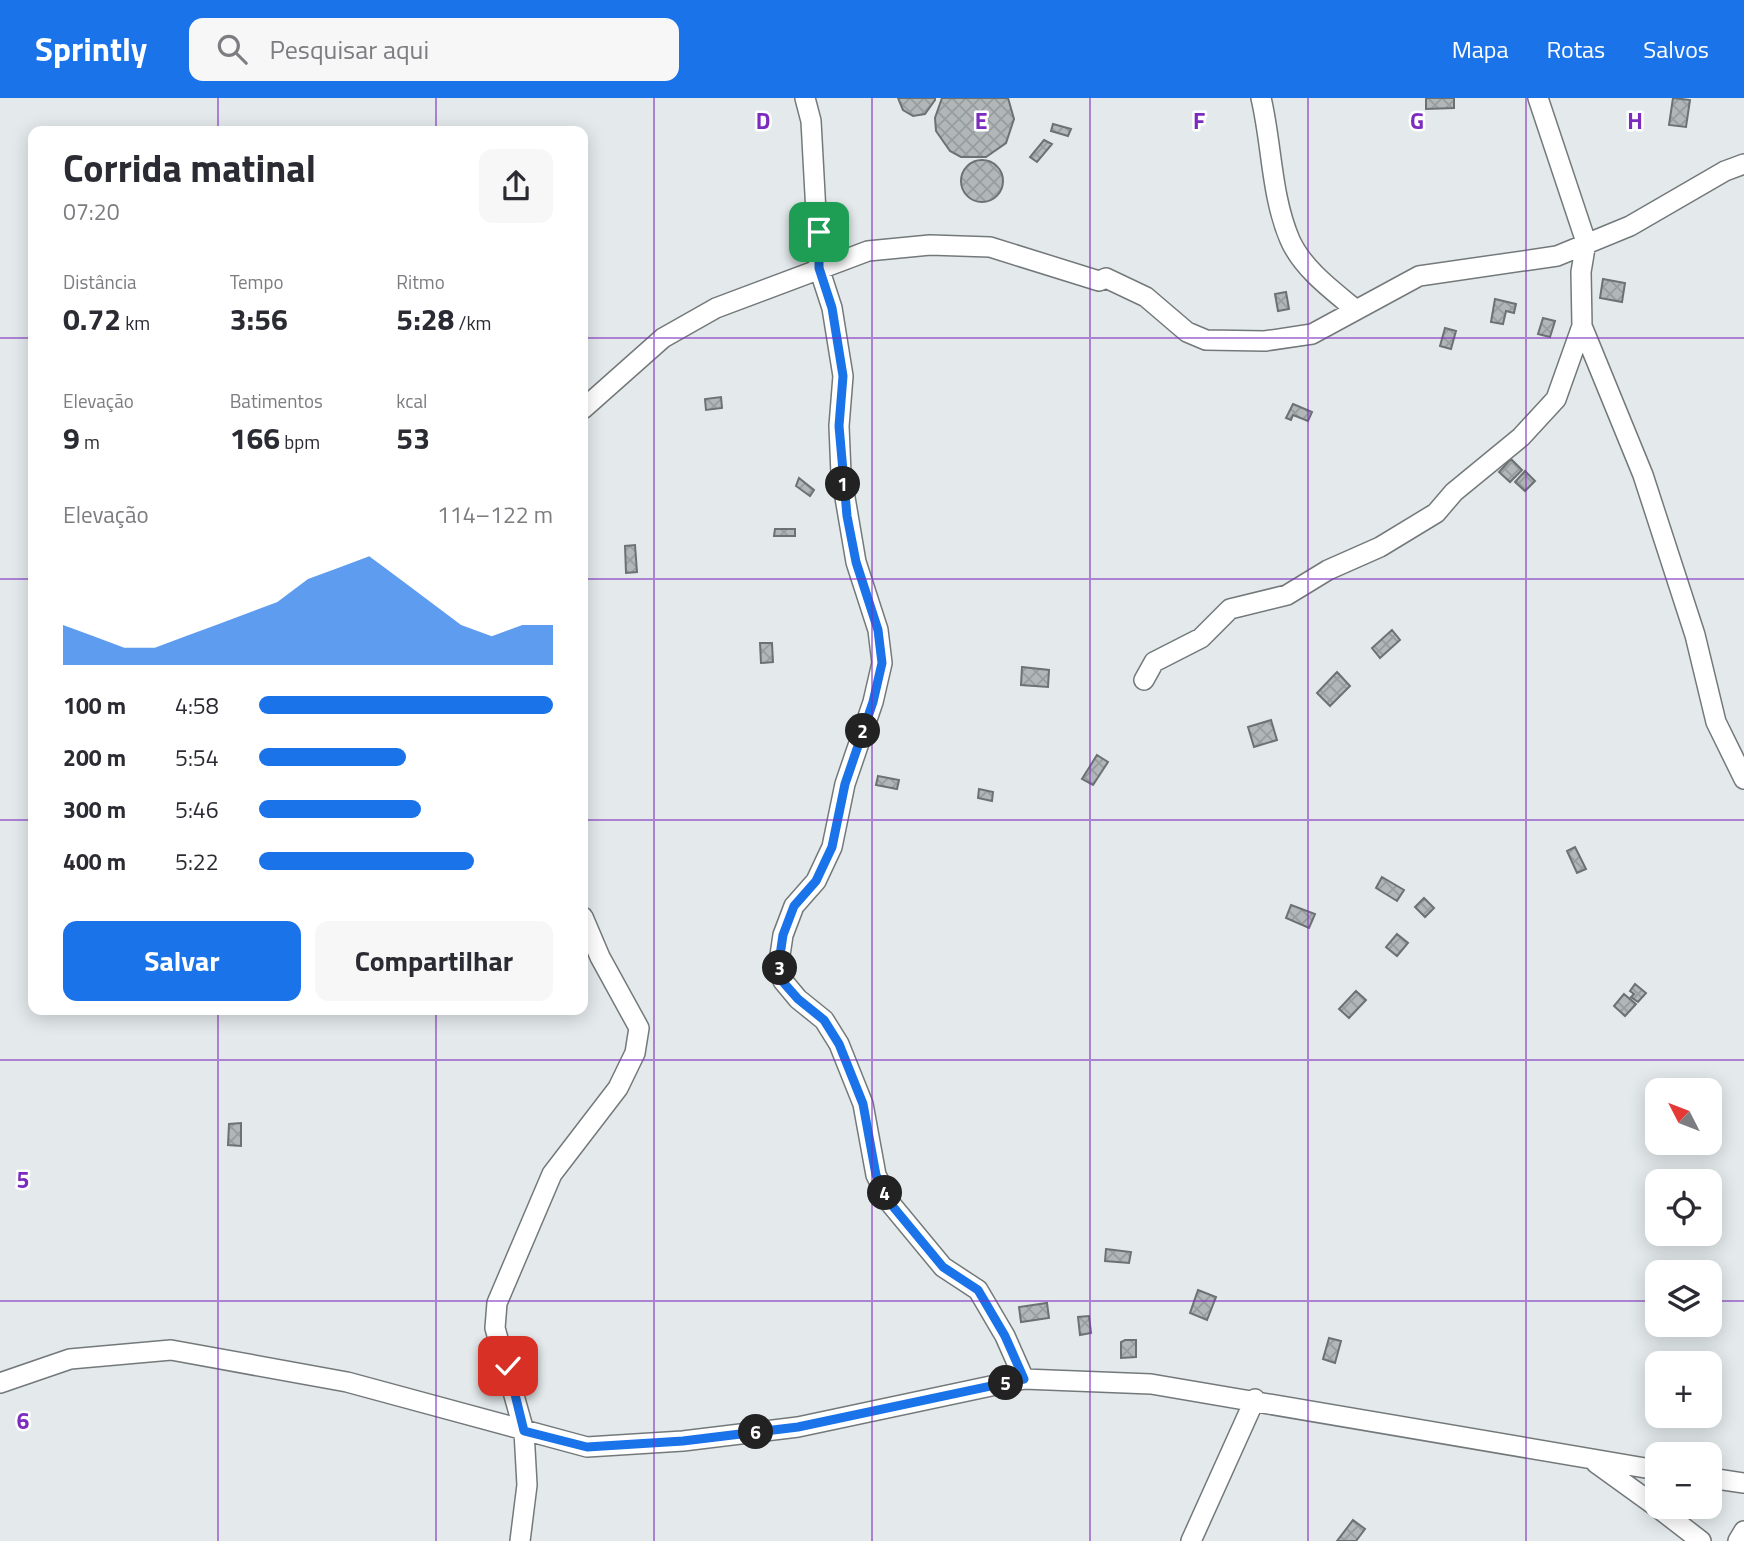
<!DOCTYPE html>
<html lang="pt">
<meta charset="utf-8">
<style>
body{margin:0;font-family:"Titillium Web",sans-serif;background:#f7f7f7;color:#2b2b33;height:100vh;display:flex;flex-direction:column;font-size:26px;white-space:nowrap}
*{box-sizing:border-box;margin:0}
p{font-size:23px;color:#7c7c81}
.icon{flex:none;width:38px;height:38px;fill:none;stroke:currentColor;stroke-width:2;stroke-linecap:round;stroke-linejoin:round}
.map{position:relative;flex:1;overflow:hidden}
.drawer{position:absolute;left:28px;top:28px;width:560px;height:889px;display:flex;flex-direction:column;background:#fff;border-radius:14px;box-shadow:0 4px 18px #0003}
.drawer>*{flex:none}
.needle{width:46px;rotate:312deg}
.buttons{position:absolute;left:1645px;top:980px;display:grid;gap:14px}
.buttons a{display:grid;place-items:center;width:77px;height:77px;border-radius:14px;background:#fff;box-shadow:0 4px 18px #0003;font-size:35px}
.pin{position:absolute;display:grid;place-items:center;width:60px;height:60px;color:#fff;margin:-30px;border-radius:14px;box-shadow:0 4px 10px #0006}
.km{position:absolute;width:35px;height:35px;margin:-18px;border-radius:50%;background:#222;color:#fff;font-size:19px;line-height:35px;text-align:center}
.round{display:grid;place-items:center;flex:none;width:74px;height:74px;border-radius:14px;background:#f7f7f7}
.head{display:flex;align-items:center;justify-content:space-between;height:119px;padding:0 35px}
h1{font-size:38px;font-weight:700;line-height:52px}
.stats{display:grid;grid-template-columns:repeat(3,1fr);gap:10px;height:119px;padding:7px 35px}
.stats div{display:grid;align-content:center}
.stats b{font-size:30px;font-weight:700}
.stats small{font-size:19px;font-weight:400}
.stats p{font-size:19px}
.chart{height:196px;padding:14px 35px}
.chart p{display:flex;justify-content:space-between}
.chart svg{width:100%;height:126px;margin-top:7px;fill:#1a73e8;opacity:.7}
.action{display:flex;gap:14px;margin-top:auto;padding:14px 35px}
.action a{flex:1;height:80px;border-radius:14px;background:#1a73e8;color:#fff;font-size:28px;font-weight:700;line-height:80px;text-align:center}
.action a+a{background:#f7f7f7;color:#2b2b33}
ul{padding:0 35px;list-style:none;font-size:23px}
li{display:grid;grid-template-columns:112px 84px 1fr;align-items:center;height:52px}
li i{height:18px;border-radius:9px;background:#1a73e8}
header{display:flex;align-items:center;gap:42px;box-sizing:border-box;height:98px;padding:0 35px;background:#1a73e8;color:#fff}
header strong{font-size:33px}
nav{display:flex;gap:38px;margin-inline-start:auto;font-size:24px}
.search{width:490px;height:63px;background:#f7f7f7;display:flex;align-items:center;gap:18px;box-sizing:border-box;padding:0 24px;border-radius:14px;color:#7c7c81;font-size:26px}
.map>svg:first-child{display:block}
.building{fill:url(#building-cross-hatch);stroke:#6c7273;stroke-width:2}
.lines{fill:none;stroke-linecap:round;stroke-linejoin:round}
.minor-casing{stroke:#73797a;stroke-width:22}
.minor{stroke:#fff;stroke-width:19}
.route-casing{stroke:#fff;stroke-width:14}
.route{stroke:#1a73e8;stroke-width:9}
.grid{fill:none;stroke:#7b2cbf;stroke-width:2;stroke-opacity:0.55}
.grid-label{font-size:23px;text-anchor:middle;font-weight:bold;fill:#7b2cbf;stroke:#fff;stroke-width:5;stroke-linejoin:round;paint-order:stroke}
</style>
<header>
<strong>Sprintly</strong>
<div class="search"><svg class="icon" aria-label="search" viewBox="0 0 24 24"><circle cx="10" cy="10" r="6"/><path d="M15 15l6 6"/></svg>Pesquisar aqui</div>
<nav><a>Mapa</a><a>Rotas</a><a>Salvos</a></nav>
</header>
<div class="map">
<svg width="1744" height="1443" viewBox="0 0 1744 1443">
<defs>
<pattern id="building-cross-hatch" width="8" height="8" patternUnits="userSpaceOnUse" patternTransform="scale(1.75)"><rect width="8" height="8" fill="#b1b7b8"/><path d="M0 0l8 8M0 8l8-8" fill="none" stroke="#979c9d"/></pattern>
</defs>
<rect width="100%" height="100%" fill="#e4eaec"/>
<path class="building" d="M898 0H935V2L925 16 913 18 903 12Z
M942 0H1008L1014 21 1006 45 986 59H961L950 53 936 33 935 20Z
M1426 0H1454V10L1426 11Z
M1673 0 1690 2 1686 29 1669 27Z
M1053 26 1071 31 1068 38 1051 33Z
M1044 42 1052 46 1037 64 1030 59Z
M961 83a21 21 0 1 1 42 0a21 21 0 1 1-42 0Z
M1603 181 1625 185 1622 204 1600 200Z
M1286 194 1289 211 1278 213 1275 196Z
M1495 201 1516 206 1514 215 1506 213 1503 226 1491 224Z
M1543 220 1555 223 1550 239 1538 236Z
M1445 230 1456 233 1451 251 1440 248Z
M721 299 722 310 706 312 705 301Z
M1293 306 1312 314 1308 323 1293 317 1291 322 1286 320Z
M1511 361 1522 372 1510 384 1499 374Z
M1525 373 1535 383 1525 393 1515 384Z
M799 380 814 392 810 398 796 388Z
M775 431H795V438H774Z
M635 447 637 474 626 475 625 448Z
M1392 532 1400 542 1380 560 1372 550Z
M760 545H772L773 564 761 565Z
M1022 569 1049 572 1048 589 1021 587Z
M1337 574 1350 588 1330 608 1317 595Z
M1271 622 1277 642 1254 649 1248 629Z
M1097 657 1108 664 1093 687 1082 681Z
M878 678 899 682 897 691 876 687Z
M979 691 993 694 992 703 978 700Z
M1575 749 1586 771 1577 775 1567 753Z
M1382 779 1404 792 1397 803 1376 790Z
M1424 800 1434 810 1425 819 1415 809Z
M1291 807 1315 816 1309 830 1286 820Z
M1397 836 1408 845 1397 858 1386 849Z
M1635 886 1646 895 1638 904 1631 899 1634 896 1630 893Z
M1356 893 1366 902 1349 920 1339 911Z
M1624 896 1636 906 1625 918 1614 908Z
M241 1025V1048L228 1047 229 1026Z
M1106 1151 1131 1154 1129 1165 1105 1163Z
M1198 1192 1216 1199 1207 1222 1190 1215Z
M1047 1205 1049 1220 1021 1224 1019 1209Z
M1089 1218 1091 1235 1080 1237 1078 1219Z
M1329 1240 1341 1243 1335 1265 1323 1261Z
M1125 1242H1136V1259L1121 1260V1244Z
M1353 1422 1365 1431 1356 1443H1337Z"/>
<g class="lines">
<g class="minor-casing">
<path id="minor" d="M805 0 811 23 819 170 832 210 843 278 839 328 841 376 856 464 878 532 882 565 873 604 845 686 832 749 816 783 794 808 783 837 779 864 783 883 798 901 824 922 839 946 863 1006 876 1077 890 1105 943 1169 978 1192 1005 1238 1024 1281
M1261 0C1272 46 1271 98 1290 142 1303 171 1332 192 1356 212
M1538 0 1586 144 1581 174 1582 228 1643 377 1695 537 1716 624 1744 681
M583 311 663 240 716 210 868 153 930 147 990 149 1099 183 1106 180 1146 199 1187 234 1206 242 1265 243 1312 236 1419 178 1557 158 1630 128 1725 73 1744 66
M1144 582 1154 564 1201 540 1230 511 1287 497 1328 472 1380 449 1436 415 1454 394 1521 339 1556 301 1582 228
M0 1285 70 1261 171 1252 347 1284 587 1349 683 1343 798 1329 1024 1281 1151 1286 1657 1372
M1596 1365 1657 1409
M1710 1380 1744 1385
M1657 1409 1701 1443
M520 1443 527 1387 524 1333 495 1230 497 1205 552 1076 618 990 635 955 639 930 600 859 583 819
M1191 1443 1255 1301
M1738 1443 1744 1433"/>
</g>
<use href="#minor" class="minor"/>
</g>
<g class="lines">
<g class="route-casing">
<path id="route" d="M508 1268 524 1333 587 1349 683 1343 798 1329 1024 1281 1005 1238 978 1192 943 1169 890 1105 876 1077 863 1006 839 946 824 922 798 901 783 884 779 864 783 837 794 808 816 783 832 749 845 686 873 604 882 565 878 532 856 464 847 418 839 328 843 278 832 210 819 170V134"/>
</g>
<use href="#route" class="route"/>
</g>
<path class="grid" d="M218 0V33M436 0V33M654 0V1443M872 0V1443M1090 0V1443M1308 0V1443M1526 0V1443M0 240H33M583 240H1744M0 481H33M583 481H1744M0 722H33M583 722H1744M218 912V1443M436 912V1443M0 962H1744M0 1203H1657M1710 1203H1744"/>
<g class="grid-label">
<text x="763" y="31">D</text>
<text x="981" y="31">E</text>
<text x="1199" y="31">F</text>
<text x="1417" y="31">G</text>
<text x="1635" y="31">H</text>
<text x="23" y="1090">5</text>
<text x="23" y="1331">6</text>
</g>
</svg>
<div class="buttons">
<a><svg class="needle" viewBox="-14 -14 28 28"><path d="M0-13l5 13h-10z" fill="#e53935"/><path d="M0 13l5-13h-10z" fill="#7c7c81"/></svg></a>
<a><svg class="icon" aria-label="locate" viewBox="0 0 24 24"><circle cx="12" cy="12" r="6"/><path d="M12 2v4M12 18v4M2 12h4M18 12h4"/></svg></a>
<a><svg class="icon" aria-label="layers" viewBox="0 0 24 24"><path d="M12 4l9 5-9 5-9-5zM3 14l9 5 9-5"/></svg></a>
<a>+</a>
<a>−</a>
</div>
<div class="pin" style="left:819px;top:134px;background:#1e9e55"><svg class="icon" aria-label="arrive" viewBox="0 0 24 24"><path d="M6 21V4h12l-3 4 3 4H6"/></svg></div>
<div class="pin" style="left:508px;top:1268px;background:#d93025"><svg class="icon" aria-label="check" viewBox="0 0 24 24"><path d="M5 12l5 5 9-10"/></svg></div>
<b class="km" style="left:843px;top:386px">1</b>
<b class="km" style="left:863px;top:633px">2</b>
<b class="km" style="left:780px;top:870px">3</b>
<b class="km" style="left:885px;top:1095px">4</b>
<b class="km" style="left:1006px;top:1285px">5</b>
<b class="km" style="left:756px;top:1334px">6</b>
<section class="drawer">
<div class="head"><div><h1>Corrida matinal</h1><p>07:20</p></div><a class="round"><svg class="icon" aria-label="share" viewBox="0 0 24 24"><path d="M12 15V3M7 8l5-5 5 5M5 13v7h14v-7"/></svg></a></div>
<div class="stats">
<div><p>Distância</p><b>0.72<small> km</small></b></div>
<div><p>Tempo</p><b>3:56</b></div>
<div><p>Ritmo</p><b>5:28<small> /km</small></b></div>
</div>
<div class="stats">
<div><p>Elevação</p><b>9<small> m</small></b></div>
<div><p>Batimentos</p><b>166<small> bpm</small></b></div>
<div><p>kcal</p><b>53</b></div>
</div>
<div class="chart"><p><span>Elevação</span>114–122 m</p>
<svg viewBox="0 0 160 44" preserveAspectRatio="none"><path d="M0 44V30L10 34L20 38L30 38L40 34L50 30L60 26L70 22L80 14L90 10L100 6L110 14L120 22L130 30L140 34L150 30L160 30V44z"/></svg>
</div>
<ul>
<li><b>100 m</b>4:58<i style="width:100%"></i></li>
<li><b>200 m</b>5:54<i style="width:50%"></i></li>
<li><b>300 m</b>5:46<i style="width:55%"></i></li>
<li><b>400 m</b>5:22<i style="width:73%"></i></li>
</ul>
<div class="action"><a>Salvar</a><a>Compartilhar</a></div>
</section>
</div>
